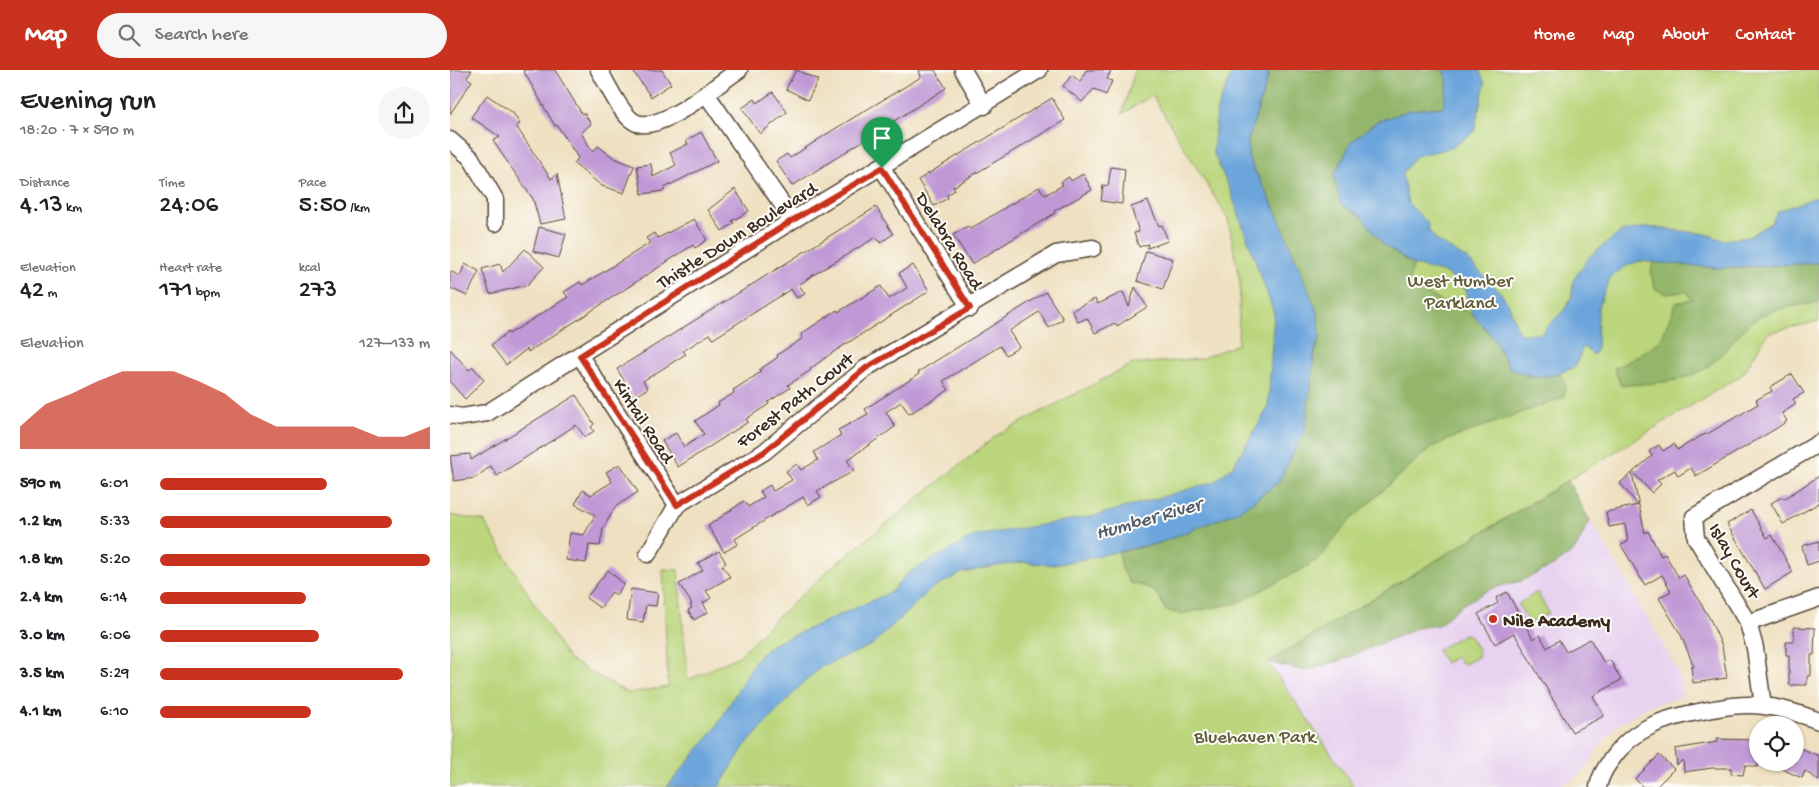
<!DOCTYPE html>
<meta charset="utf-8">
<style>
body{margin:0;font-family:"Gochi Hand",sans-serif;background:#f6f6f6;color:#202124;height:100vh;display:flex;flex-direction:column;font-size:19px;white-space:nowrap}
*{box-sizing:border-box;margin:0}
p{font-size:16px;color:#757577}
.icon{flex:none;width:28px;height:28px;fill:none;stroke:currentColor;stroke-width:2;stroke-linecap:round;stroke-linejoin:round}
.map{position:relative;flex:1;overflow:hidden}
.panel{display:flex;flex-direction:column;background:#fff;width:450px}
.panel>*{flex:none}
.fabs{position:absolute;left:1299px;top:646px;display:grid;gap:10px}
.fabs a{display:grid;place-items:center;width:55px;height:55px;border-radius:50%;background:#fff;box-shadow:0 1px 4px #0004;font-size:25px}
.pin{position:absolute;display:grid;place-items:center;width:42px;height:42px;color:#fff;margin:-51px -21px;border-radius:50% 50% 50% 0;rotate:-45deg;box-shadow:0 0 5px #0007}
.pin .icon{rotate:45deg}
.round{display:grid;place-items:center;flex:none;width:52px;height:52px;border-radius:26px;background:#f6f6f6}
.summary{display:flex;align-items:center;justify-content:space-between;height:85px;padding:0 20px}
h1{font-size:28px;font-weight:600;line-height:38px}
.metrics{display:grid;grid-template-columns:repeat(3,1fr);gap:8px;height:85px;padding:5px 20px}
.metrics div{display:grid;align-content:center}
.metrics b{font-size:25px;font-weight:600}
.metrics small{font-size:14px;font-weight:400}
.metrics p{font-size:14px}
.chart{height:140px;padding:10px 20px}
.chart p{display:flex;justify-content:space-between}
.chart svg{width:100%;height:90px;margin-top:5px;fill:#c8321e;opacity:.7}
ul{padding:0 20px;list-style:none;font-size:16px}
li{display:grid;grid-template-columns:80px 60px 1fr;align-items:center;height:38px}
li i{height:12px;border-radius:6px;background:#c8321e}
header{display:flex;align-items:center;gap:30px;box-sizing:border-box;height:70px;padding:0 25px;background:#c8321e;color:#fff}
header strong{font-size:24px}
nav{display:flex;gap:28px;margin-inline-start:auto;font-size:18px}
.search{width:350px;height:45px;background:#f6f6f6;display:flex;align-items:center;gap:12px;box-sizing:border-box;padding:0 18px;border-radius:28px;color:#757577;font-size:19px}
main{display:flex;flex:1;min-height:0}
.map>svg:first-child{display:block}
.built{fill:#e7d2ef}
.green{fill:#bad57b;stroke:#7a804c}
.forest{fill:#93b66b;stroke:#677044}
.water{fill:#6ca5db;stroke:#54687c}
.building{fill:#bf98d5}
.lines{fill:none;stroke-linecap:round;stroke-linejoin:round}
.minor-casing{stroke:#564536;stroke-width:19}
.minor{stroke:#fff;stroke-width:16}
.route-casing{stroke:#fff;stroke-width:10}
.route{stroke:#c8321e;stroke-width:6}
.poi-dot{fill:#c8321e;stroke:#fdfcf7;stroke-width:2}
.labels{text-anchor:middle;stroke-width:4;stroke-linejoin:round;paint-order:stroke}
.street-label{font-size:19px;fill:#3b2a1e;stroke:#fdfcf7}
.park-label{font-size:19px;fill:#615d3a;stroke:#fdfcf7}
.poi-label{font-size:19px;font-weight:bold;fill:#3b2a1e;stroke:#fdfcf7;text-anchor:start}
.water-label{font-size:20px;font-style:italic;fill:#4f5b6a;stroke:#fdfcf7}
</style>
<header>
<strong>Map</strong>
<div class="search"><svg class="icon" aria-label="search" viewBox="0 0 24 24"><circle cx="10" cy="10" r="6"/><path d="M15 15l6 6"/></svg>Search here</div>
<nav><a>Home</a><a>Map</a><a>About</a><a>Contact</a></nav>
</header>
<main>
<section class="panel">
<div class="summary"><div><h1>Evening run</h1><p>18:20 · 7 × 590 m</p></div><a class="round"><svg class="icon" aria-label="share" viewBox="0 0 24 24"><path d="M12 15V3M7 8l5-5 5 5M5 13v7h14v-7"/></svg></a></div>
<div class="metrics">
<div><p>Distance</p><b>4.13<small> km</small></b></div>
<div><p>Time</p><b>24:06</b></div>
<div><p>Pace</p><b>5:50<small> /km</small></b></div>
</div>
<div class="metrics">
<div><p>Elevation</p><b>42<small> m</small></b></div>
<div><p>Heart rate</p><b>171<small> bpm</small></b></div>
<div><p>kcal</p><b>273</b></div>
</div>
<div class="chart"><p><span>Elevation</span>127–133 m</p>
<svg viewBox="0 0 160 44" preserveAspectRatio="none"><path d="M0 44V33L10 22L20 17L30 11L40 6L50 6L60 6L70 11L80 17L90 27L100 33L110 33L120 33L130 33L140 38L150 38L160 33V44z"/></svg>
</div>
<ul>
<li><b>590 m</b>6:01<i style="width:62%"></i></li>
<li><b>1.2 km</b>5:33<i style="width:86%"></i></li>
<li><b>1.8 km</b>5:20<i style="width:100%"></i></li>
<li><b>2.4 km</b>6:14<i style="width:54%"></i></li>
<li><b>3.0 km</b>6:06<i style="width:59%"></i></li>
<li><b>3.5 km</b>5:29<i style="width:90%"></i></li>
<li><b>4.1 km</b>6:10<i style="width:56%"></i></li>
</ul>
</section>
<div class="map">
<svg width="1369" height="717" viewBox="0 0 1369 717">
<rect width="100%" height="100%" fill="#fdfcf7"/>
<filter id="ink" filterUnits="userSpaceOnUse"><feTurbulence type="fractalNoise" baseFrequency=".02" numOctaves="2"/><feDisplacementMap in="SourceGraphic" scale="10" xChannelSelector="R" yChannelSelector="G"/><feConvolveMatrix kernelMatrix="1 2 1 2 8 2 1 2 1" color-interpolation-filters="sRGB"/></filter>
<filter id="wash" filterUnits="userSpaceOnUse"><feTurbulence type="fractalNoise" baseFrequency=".0096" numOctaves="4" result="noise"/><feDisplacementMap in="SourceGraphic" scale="20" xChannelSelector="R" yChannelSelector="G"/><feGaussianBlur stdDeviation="1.12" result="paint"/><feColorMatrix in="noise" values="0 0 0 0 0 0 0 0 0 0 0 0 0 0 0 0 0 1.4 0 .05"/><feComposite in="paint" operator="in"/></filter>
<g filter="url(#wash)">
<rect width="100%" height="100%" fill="#eee0c0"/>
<path class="built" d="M1118 411 1227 599 1233 627 1201 635 1170 653 1151 674 1136 698 1121 711 1105 717H904L818 592Z"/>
<path class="green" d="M685 0H1369V251L1318 263 1292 305 818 592 904 717H0V445L34 451 118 589 178 623 218 617 213 499 228 500 238 610 289 586 322 552 382 497 547 365 682 294 750 289 788 274 790 213 778 149 702 25 672 44Z
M1087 522 1099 543 1080 554 1068 534Z
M1014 564 1019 565 1029 581 1028 587 1015 594 1010 592 1007 587 995 593 987 580Z"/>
<path class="forest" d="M820 0H993L998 12 993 37 960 40 890 133 912 147 933 174 963 195 959 212 997 235 1022 243 1043 268 1060 299 1085 308 1110 304 1116 316 1114 327 997 370 980 378 894 456 870 488 856 497 787 533 730 544 715 540C708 520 701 517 680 513L672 499 669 482 709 473 789 441 828 413 870 267 825 139 798 88V71Z
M1208 191 1267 198 1369 193V232C1348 236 1320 238 1303 251 1282 267 1271 292 1247 303 1225 314 1195 313 1171 316L1164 298 1181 290 1210 271 1226 233 1242 229 1236 221 1217 224 1205 219 1201 204 1202 195Z
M1118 411 1140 451 1125 480 1105 495 1071 511 1040 519 1010 536 989 555 967 558 892 590 855 601 818 592Z"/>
<path class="water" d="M783 0H820L798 71V88L825 139 868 244 870 267 865 280 855 361 828 413 789 441 709 473 604 495 573 492 546 496 512 503 481 519 422 575 371 597 350 616 294 677 269 717H217L265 659 306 589 322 575 441 522 458 503 525 466 645 446 764 412 783 396 818 338 824 243 780 120 763 82 767 39Z
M993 0H1029L1035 13 1024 62 1001 78 966 86 952 103 958 133 977 152 979 161 987 171 1017 189 1050 222 1059 235 1069 264H1090L1115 239 1121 228 1124 209 1140 186 1171 162 1197 157 1256 164 1273 170 1298 167 1321 153 1328 141 1369 126V193L1267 198 1189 191 1174 197 1160 208 1148 238 1147 278 1144 285 1133 277 1125 297C1097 309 1088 309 1060 299L1043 268 1022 243 1015 220 996 203 963 195 933 174 912 147 890 133 884 106 901 72 926 52 960 40 993 37 998 12Z"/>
<g id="blocks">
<path class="building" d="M0 0H22L17 8 22 11 0 44Z
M73 0H105L132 44 134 43 141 54 131 63 143 82 148 76 164 88 184 96 174 123 152 116 124 94 128 88 107 55 105 56Z
M182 0H212L221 14 201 27Z
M346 0 368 10 358 30 336 19Z
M469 0H485L496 18 342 116 326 91 337 84 340 88 383 60 471 7Z
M636 0H661L657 9 662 11 656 25 644 19 632 32 613 16 622 5 630 12Z
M323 22 337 42 310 64 292 38 305 29 307 33Z
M37 25 63 43 70 54 66 56 101 109 107 104 116 149 90 154 83 129 43 71 50 67 21 47Z
M602 28 615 50 503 117 505 120 497 125 498 128 484 136 468 110Z
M251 62 267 91 214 118V121L192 124 187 96 201 94 203 107 226 95 220 83 238 74 236 71Z
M661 97 675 99 672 134 651 131 653 115 658 116Z
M633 104 642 120 604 141 605 143 522 194 503 165 518 156 520 159 589 117 595 125 613 115 611 112 619 107 621 111Z
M285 119 299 141 282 151 284 153 272 161 258 140Z
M698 131 709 156 712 155 718 171 697 178 698 174 689 177 684 163 689 162 681 137Z
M426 137 443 164 430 173 426 167 360 207 349 215 355 224 347 228 341 219 263 269 260 264 233 281 236 284 193 311 198 318 184 327 167 299Z
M244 149 257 170 245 178 243 175 78 282 77 279 56 295 41 275 58 262 59 264 118 227 114 222 130 212 132 215 200 173 196 168 204 163 208 168Z
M89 157 116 164 109 188 83 181Z
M75 179 94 197 77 215 40 224 32 199 50 194 53 202Z
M696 181 723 189 713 219 687 211Z
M15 194 29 201 17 226 0 218V201L10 206Z
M463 195 479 221 382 283 360 299 361 300 338 315 340 318 318 332 319 334 296 349 298 352 228 397 212 371 226 363 234 377 254 364 245 351 269 335 268 333 284 323 283 320 311 302 309 300 328 287 327 285 353 268 351 264 387 240 388 242 431 216 439 229 457 218 449 203Z
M685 217 697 237 667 256 665 253 645 263 637 248 628 252 622 240 645 229 648 234 673 222 679 237Z
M596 222 613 249 599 258 589 242 559 261 569 277 556 285 550 276 493 311 499 320 459 344 451 332 436 342 445 357 397 390 404 401 367 421 371 427 358 435 353 427 325 444 285 469 288 474 274 482 258 456 294 431 298 437 314 427 310 421 320 415 323 421 342 410 336 401 347 394 351 400 368 390 364 382 391 365 388 360 418 344 415 339 469 304 468 302Z
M0 279 19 300 23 297 34 310 15 329 0 312Z
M1342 304 1354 323 1343 329 1346 334 1332 343 1337 351 1327 358 1246 406 1241 398 1228 406 1225 400 1207 410 1211 414 1202 423 1183 402 1202 386 1199 381 1209 375 1213 381 1224 374 1227 380 1251 366 1259 363 1308 334 1306 330 1322 321 1320 317Z
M126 325 144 354 141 357 144 361 135 367 126 355 47 406 41 396 25 408 4 411 0 386 20 384 21 390Z
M170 394 188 422 165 437 153 459 150 476 139 475 136 493 116 490 120 463 134 465 145 445 125 434 133 420 141 425 162 412 156 402Z
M1182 403 1195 463 1198 461 1211 486 1215 484 1229 508 1234 505 1260 549 1272 576 1277 608 1243 613 1241 597H1244L1231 565 1209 528 1221 521 1212 505 1195 515 1171 475 1178 472 1175 454 1159 457 1156 442 1188 435 1170 413Z
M1369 406V433L1333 454 1321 433 1332 427 1334 429Z
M1301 440 1317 468 1322 465 1343 502 1315 519 1277 454Z
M1369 471V491L1357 495 1352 476Z
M269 481 276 493 272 495 280 507 256 521 261 528 253 533 258 542 244 550 238 540 242 538 240 535 242 534 229 514 253 500 248 493Z
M158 500 174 514 166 525 162 522 150 538 136 528Z
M181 519 208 523 206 536 196 535 193 552 177 550Z
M1057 522 1083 569 1090 565 1097 578 1109 570 1116 582 1140 569 1154 593 1160 590 1171 610 1143 626 1154 646 1122 662 1064 563 1045 574 1028 544 1048 533 1046 528Z
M1344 557 1365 558 1364 585H1361V606H1357V615H1339V585H1336V572H1344Z
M1267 669 1308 670V697L1295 695 1293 705 1281 704V698H1262L1234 702 1233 690 1227 695 1225 679 1267 672Z
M1345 676 1369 686V711L1355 701 1352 708 1316 692H1345Z
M1209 685 1224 699 1206 717H1193L1185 709Z"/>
</g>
</g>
<g filter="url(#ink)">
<use href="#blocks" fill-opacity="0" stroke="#564536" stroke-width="1"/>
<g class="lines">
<g class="minor-casing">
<path id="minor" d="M149 0C157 13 170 43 183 51 207 68 268 13 289 0
M513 0 534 36
M257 25 343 150
M0 70 21 88 45 129V153
M432 98 520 238
M130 286 227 435
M0 345 12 347 37 343 343 150 589 0
M198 484 227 435 314 382 416 298 606 184 643 178
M1298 553 1369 528
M1313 636 1305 578 1298 553 1246 468 1244 447 1369 373
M1148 717C1150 707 1155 698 1161 690 1184 657 1215 648 1253 641 1273 637 1293 633 1314 636 1333 638 1351 644 1369 651"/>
</g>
<use href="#minor" class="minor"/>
</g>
</g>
<g class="lines" filter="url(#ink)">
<g class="route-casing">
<path id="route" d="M432 98 520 238 416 298 314 382 227 435 130 286 343 150Z"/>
</g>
<use href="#route" class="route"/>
</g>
<circle class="poi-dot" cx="1043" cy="549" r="5"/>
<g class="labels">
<g class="street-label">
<text transform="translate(286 164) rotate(-32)" y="7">Thistle Down Boulevard</text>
<text transform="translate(501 170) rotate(58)" y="7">Delabra Road</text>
<text transform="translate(344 329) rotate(-38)" y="7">Forest Path Court</text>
<text transform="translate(195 350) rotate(57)" y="7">Kintail Road</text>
<text transform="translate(1286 490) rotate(60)" y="7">Islay Court</text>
</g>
<g class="park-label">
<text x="1010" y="216">West Humber<tspan x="1010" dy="22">Parkland</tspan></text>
<text x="805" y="672">Bluehaven Park</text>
</g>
<g class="poi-label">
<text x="1053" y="556">Nile Academy</text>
</g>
<g class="water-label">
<text transform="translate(698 447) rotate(-16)" y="7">Humber River</text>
</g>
</g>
</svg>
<div class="fabs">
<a><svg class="icon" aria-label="locate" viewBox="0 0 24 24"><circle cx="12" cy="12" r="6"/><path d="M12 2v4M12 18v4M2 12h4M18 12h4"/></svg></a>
</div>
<div class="pin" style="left:432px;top:98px;background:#1e9e55"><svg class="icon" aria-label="arrive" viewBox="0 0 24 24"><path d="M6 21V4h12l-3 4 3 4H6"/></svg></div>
</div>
</main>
